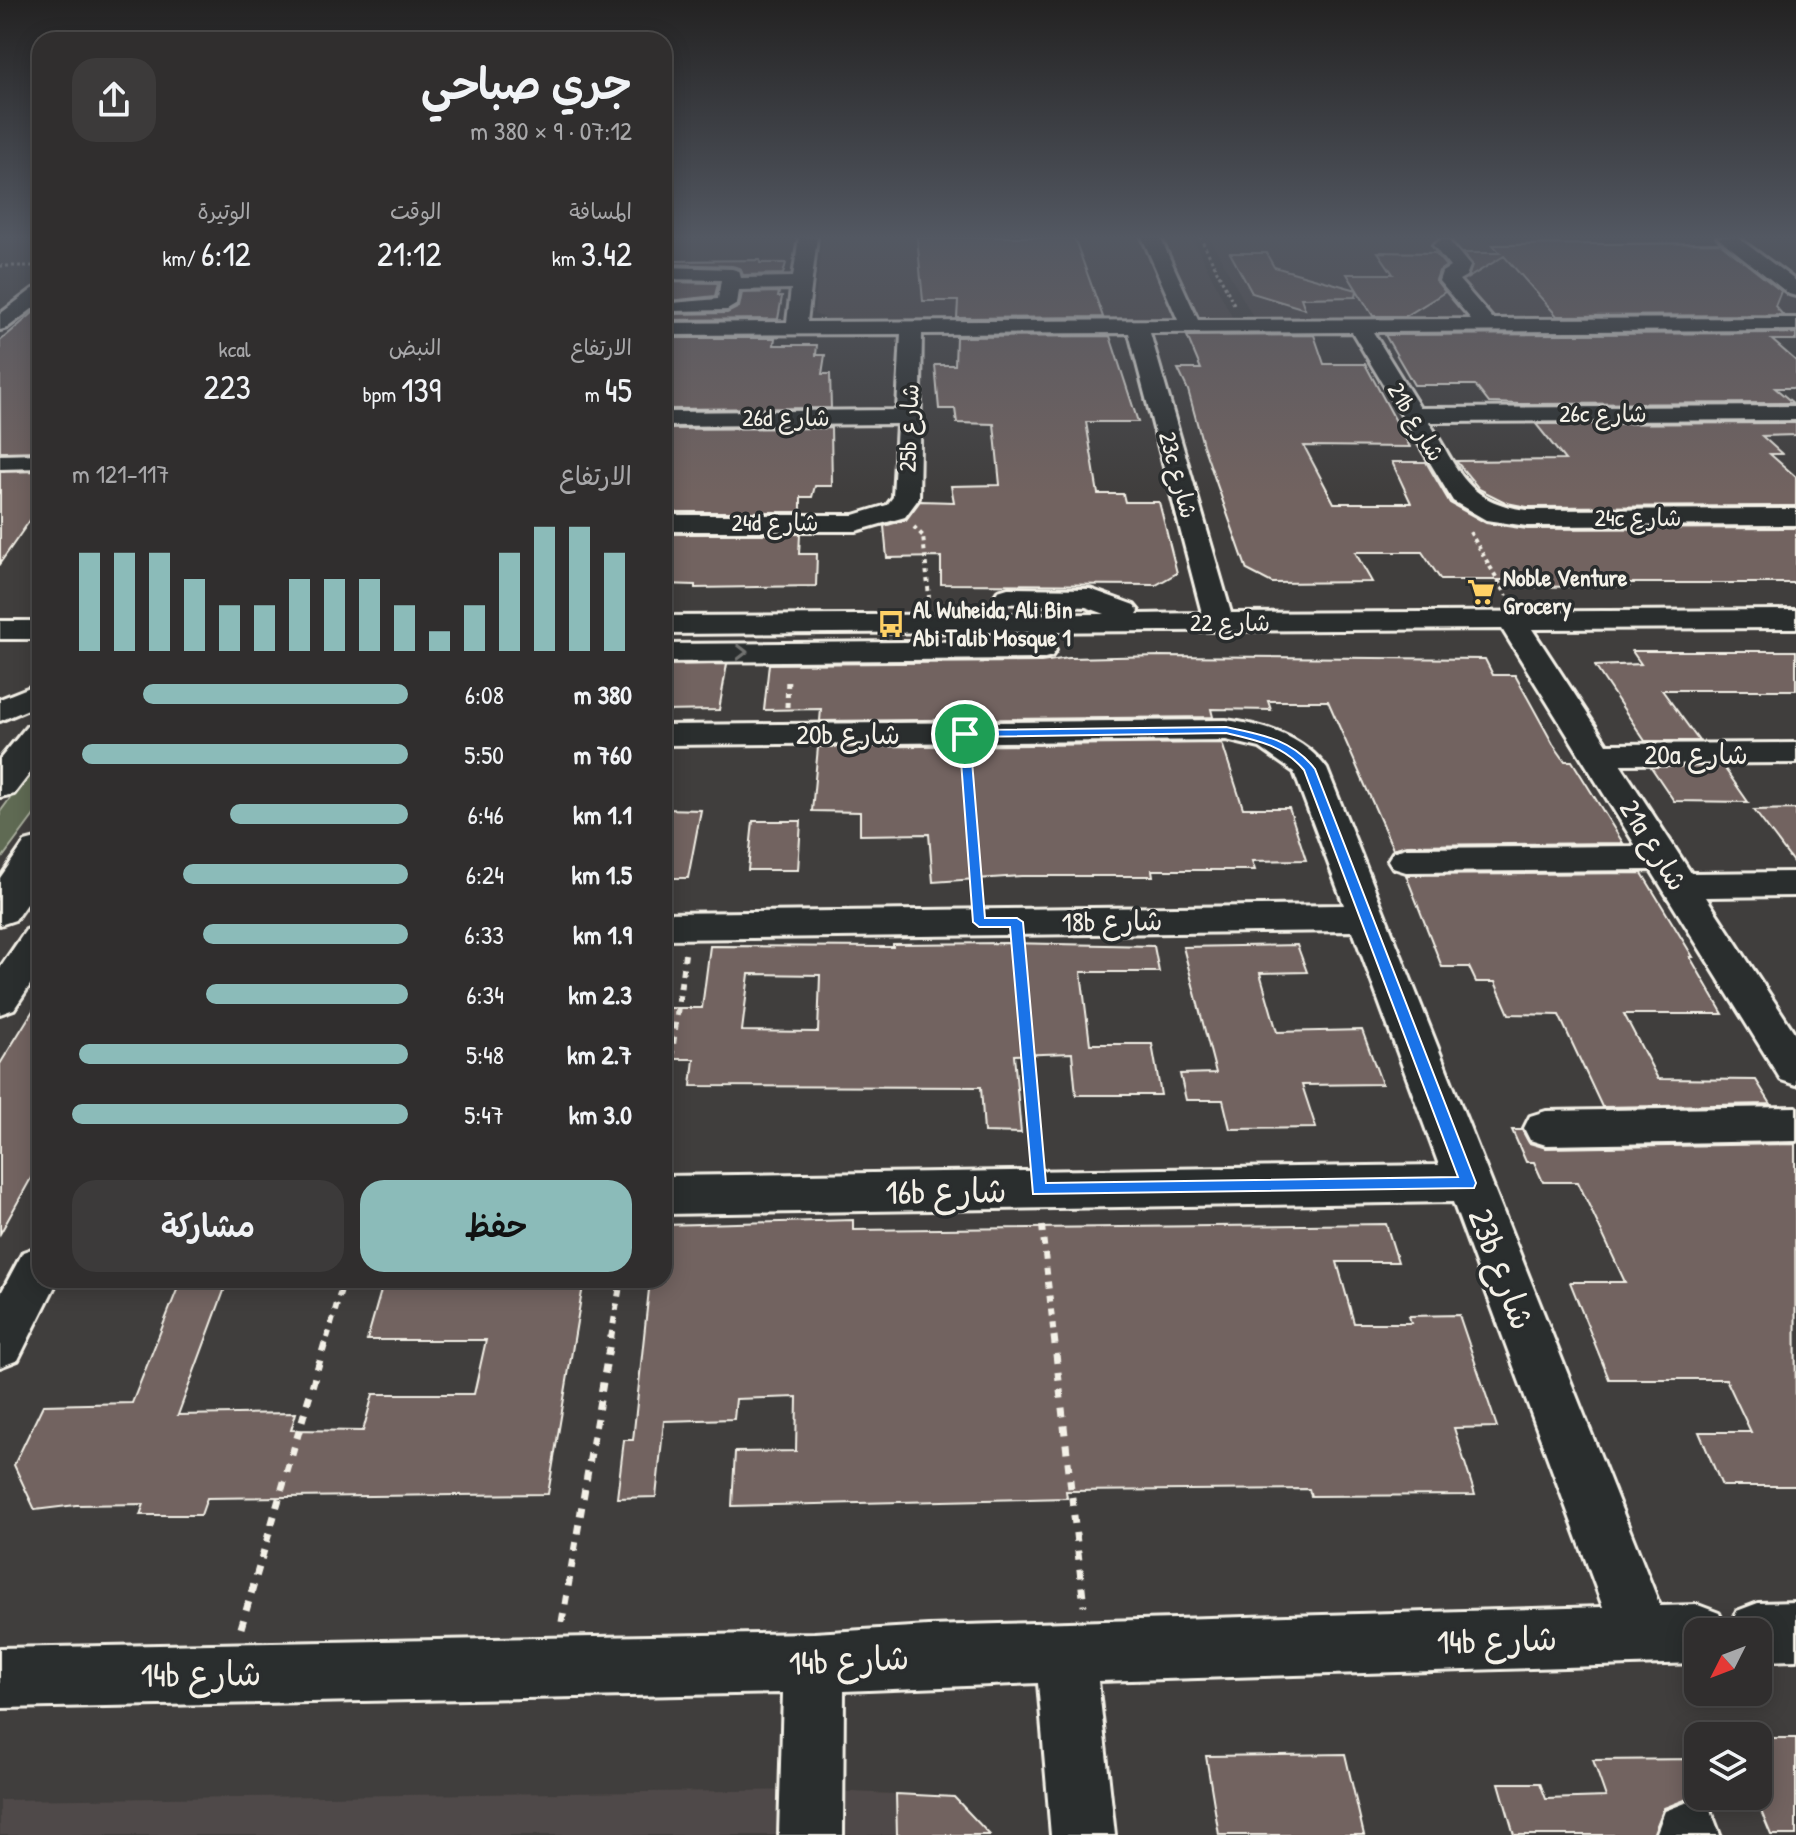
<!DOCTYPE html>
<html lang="ar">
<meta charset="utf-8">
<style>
body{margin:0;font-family:"Patrick Hand","Playpen Sans Arabic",sans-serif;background:#3c3a3a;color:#f1f3f6;direction:rtl;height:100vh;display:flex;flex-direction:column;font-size:30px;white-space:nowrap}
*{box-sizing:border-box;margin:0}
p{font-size:26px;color:#a8a8aa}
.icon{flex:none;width:44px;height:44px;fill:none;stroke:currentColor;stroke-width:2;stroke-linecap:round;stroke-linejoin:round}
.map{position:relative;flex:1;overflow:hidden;direction:ltr}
.drawer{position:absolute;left:32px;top:32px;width:640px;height:1256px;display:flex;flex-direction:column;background:#302e2e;border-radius:24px;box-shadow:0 4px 20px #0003,0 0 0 2px #4b4a4a;direction:rtl}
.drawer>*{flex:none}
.needle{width:52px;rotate:228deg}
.buttons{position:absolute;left:1684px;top:1618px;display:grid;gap:16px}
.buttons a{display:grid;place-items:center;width:88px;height:88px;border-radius:16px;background:#302e2e;box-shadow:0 4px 20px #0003,0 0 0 2px #4b4a4a;font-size:40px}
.pin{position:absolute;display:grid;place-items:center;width:68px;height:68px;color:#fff;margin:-34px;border:4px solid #fff;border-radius:50%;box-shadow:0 2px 8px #0007}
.round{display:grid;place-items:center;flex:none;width:84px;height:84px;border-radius:24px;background:#3c3a3a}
.overview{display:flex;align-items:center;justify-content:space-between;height:136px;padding:0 40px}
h1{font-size:44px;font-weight:600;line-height:60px}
.figures{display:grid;grid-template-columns:repeat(3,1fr);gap:12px;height:136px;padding:8px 40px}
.figures div{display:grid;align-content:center}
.figures b{font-size:34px;font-weight:600}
.figures small{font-size:22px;font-weight:400}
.figures p{font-size:22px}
.chart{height:224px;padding:16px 40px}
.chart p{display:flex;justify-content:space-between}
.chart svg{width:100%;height:144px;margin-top:8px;stroke:#8bbbb9;stroke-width:6}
.action{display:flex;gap:16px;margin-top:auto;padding:16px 40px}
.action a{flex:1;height:92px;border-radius:24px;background:#8bbbb9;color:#111;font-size:32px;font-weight:600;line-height:92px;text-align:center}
.action a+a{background:#3c3a3a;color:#f1f3f6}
ul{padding:0 40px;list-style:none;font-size:26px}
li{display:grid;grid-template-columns:128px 96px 1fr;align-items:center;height:60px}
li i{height:20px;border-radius:10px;background:#8bbbb9}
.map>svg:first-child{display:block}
.built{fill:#4f4948}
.green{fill:#5e6a52;stroke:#a9ae9d;stroke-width:2}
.building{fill:#726461;stroke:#f4f1e8;stroke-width:2;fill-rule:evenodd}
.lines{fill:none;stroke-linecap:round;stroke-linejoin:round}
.minor-casing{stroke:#f4f1e8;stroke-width:6}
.major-casing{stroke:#f4f1e8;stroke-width:6}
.path-far4{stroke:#f4f1e8;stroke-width:3;stroke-dasharray:3 3;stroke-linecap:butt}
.path-far3{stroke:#f4f1e8;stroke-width:4;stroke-dasharray:4 4;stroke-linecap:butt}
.path-far2{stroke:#f4f1e8;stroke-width:5;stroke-dasharray:5 5;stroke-linecap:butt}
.path-far1{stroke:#f4f1e8;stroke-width:6;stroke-dasharray:7 7;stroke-linecap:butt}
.path{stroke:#f4f1e8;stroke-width:7;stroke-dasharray:9 9;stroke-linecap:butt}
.minor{fill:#2a2d2e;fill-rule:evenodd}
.major{fill:#2a2d2e;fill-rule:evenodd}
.oneway{stroke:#71726f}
.route{fill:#1a73e8;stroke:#fff;stroke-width:2;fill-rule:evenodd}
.labels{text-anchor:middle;stroke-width:7;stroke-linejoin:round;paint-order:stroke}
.far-street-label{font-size:24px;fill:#f4f1e8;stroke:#2a2d2e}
.far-poi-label{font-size:24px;font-weight:bold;fill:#f4f1e8;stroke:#2a2d2e;text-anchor:start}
.street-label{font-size:28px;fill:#f4f1e8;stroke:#2a2d2e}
.near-street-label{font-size:34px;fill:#f4f1e8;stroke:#2a2d2e}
</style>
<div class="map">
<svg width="1796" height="1835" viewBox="0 0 1796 1835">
<rect width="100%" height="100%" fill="#403e3d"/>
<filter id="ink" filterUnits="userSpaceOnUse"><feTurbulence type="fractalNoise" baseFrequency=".0125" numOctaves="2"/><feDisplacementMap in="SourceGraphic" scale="16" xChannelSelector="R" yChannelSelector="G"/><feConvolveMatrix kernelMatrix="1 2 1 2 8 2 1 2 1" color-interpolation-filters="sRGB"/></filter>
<g filter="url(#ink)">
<path class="built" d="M822 237H1192L1233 319H828L814 314Z
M1209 237H1464L1469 242 1740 241 1796 282V315L1253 317Z
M664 260H786L779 313 754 318 664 319Z
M813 1790 954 1797 990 1835H0V1800Z"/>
<path class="green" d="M40 758V807L0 861V812Z"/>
<path class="building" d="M917 237H1074L1103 317 957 318 958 301H923Z
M1720 243 1781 291 1775 306 1783 315 1557 316 1504 256 1468 278 1472 264 1463 253H1500L1493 245Z
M1378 252 1435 253 1446 266 1439 271 1436 280 1445 292 1406 316H1373L1347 274H1393Z
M1230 253H1266L1274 267 1357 290 1356 297 1301 298 1305 309 1252 293Z
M760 260V263H786L783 274 743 275 740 268 732 266 668 264 669 261Z
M664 282 718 283 715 296 670 301 666 307 672 314 727 313 739 307 742 293 779 292 778 297H782L778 319 664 320Z
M40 307V451L0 452V341Z
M1796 333V340H1772L1796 361V388H1775L1793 403 1520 404 1489 403 1475 385H1414L1385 335Z
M1314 335 1324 364H1365L1410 447 1304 446 1334 503H1411L1392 462H1426L1450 503 1486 523 1527 529 1796 528V583H1627L1629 586 1525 587 1520 580H1441L1422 552H1355L1372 582 1272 583 1247 570 1203 445 1188 390 1178 369H1201L1187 336Z
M1110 336 1138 422H1086L1098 494H1123L1125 502H1159L1177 573 1156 585 941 584V557L887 558 884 526 906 520 920 501 954 502 951 486 1000 485 994 424 957 423 955 409H939L935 365H955L956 337Z
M664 338H775L774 345H817L816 355H825L822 374H830L831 408 664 409Z
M1796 423V435L1762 436 1782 454H1770L1796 477V506L1527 507 1507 503 1479 489 1456 461 1565 460 1536 424Z
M831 428 832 486H815L812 497H801V512H664V429Z
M40 471V506L0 563V472Z
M664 534H800L799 554H817L816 586 695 588V585L664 584Z
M1632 651H1796V690H1662L1699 741H1645L1595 666 1641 664Z
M1161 656 1485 659 1493 675H1515L1553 744 1565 761H1572L1623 843 1406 845 1393 849 1328 701H1268L1271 710 1211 709 1213 717 820 721 821 709 764 710 769 664 1041 662 1069 658Z
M727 664 719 710 664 711V665Z
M1222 743 1243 808H1289L1306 860 1252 861 1255 870H1152L1153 876H1021L933 882 929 834 860 835V812L812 811 818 747Z
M1723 766 1748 802 1674 801 1651 767Z
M664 809 701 810 688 878H664Z
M1796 809V866L1754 810Z
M753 821H801L798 870H748Z
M1642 873 1693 957H1690L1723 1014H1624L1658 1079 1756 1080 1771 1104 1602 1107 1559 1015 1509 1014 1495 982H1476L1469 967H1442L1406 875Z
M1007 943 1154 946 1159 972H1081L1090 1044H1152L1161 1095H1076L1072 1053 1014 1055 1021 1133 984 1132 981 1087 691 1086 694 1059H664V1008H702L710 946 893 947V944ZM749 974 820 975 818 1032 742 1031Z
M1297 945 1307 972 1260 973 1277 1032 1362 1030 1382 1084 1302 1085 1316 1128 1230 1129 1223 1100H1186L1180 1074 1216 1073 1183 947Z
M40 999V1162L0 1234V1064Z
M1512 1130H1522L1529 1143 1546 1148 1795 1144 1796 1486H1722L1699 1432H1751L1726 1379H1609L1570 1282H1625L1578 1182H1543L1534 1162H1526Z
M853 1220V1230L1386 1224 1398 1262H1337L1354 1323H1411L1409 1316 1459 1315 1497 1427 1454 1428 1475 1495 1311 1496 1309 1489 1066 1491 1067 1498 732 1506 735 1452 796 1451 797 1397 736 1399 734 1419 664 1421 656 1497 617 1498 624 1440H633L650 1280H664V1225Z
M181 1280H228L178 1415 296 1413 291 1430 363 1431 373 1394H474L486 1340H367L384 1280H584L548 1494 207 1498 201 1515H140L144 1504 76 1505 35 1510 14 1465 43 1405 132 1403Z
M1758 1738H1796V1835H1771L1758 1804Z
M1345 1754 1364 1835H1219L1206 1756Z
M1698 1759V1803L1687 1799 1664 1808 1653 1835H1514L1499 1783H1540L1546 1799 1606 1797 1593 1760Z
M896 1794 954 1797 990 1835H897Z"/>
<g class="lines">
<g class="minor-casing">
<path id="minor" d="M799 237H817L807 322 1178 320 1142 237H1160L1198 320 1471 319 1439 281 1442 272 1450 267 1433 245 1442 239 1449 241 1470 266 1466 276 1459 280 1493 319 1796 318V330L1373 332 1420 408 1796 406V420L1429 422C1459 470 1465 502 1527 510L1796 509V525L1527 526 1486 520 1453 501 1352 332 1150 333 1231 613 1796 610V628L1532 629 1607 744 1796 743V763L1620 764 1691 873 1796 872V896L1706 897 1796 1035V1085L1781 1080 1651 870 1406 872 1393 868 1388 860 1393 852 1406 848 1636 846 1502 629 664 634V616L1105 614 1086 607 998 603 994 597 998 591 1008 588 1090 589 1134 605 1139 611 1137 614 1202 613 1129 333 922 334 919 498 905 517 856 531H664V515H854L887 505 893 497 897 424 664 426V412L897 410 901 334 664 335V323L787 322 791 289 739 290 737 304 727 310 672 311 669 307 672 303 718 299 721 280 664 279V267L732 269 739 271 741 278 793 277Z
M1717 237H1737L1796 281V296L1789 294Z
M40 287V303L7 328 0 330V314L33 289Z
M40 454V468L0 469V455Z
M0 621H40V639H0Z
M1041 641 1052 644 1056 650 1052 656 1041 659 664 662V644Z
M40 683V704L0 721V699Z
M1226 720C1264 725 1304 736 1327 769L1660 1606 1698 1605 1719 1613 1727 1632H1698V1663L1098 1681 1115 1835H1051L1038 1683 844 1691 843 1835H779L783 1693 0 1708V1648L814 1633 928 1626 1603 1607 1453 1202 664 1214V1176L1439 1165 1353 931 664 939V913L1344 905 1294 772 1260 748 1226 740 664 745V725Z
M40 926V970L14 1009 0 1014V968L26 930Z
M1796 1107V1141L1546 1145 1530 1140 1524 1128 1530 1116 1546 1111Z
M40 1246V1280H58L18 1360 0 1367V1295L23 1252Z
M1796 1602V1660L1758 1661V1632H1729L1737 1611 1758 1603Z
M1688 1802 1711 1811 1720 1835H1656L1665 1811Z"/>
</g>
<g class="major-casing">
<path id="major" d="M40 723V760L14 794 0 797V759L27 726Z
M40 838V884L15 920 0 925V878L25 842Z"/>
</g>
<path class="path-far4" d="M1200 237 1234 304
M0 266H40"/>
<path class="path-far3" d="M914 527 923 536 929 597
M1470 532 1507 596"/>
<path class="path-far2" d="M787 707 788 677
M966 759 977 892"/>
<path class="path-far1" d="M1019 951 1036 1156
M664 1113 685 954
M1042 1226 1054 1338
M327 1338 344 1280
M611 1338 621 1280"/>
<path class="path" d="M1054 1336 1084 1606
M562 1622 611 1336
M241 1628 327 1336"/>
<use href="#minor" class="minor"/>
<use href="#major" class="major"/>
</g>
<defs><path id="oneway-chevron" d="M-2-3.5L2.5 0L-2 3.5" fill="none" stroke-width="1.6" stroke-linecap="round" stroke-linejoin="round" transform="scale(2)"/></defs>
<use class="oneway" href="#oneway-chevron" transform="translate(742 652)"/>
</g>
<linearGradient id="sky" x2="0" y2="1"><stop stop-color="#232222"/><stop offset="0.48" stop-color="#535862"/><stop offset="1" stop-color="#535862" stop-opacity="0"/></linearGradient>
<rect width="1796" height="494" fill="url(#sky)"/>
<path class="route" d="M1226 727C1260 734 1292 739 1315 769L1476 1183 1474 1188 1033 1194 1010 927H979L973 922 959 734 965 730ZM1226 733C1256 740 1283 745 1304 770L1458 1177 1046 1183 1023 922 1017 918H985L970 737Z"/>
<defs>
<g id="supermarket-bare" transform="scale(2.16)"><path d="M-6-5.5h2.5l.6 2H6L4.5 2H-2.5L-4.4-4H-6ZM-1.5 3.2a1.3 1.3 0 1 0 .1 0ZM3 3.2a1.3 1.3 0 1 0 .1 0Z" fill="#ffd166" stroke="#2a2d2e" stroke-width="2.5" paint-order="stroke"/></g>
<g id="bus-bare" transform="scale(2.16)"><path d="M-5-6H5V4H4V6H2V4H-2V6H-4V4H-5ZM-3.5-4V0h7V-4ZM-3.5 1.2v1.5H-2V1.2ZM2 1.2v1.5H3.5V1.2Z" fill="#ffd166" stroke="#2a2d2e" stroke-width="2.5" paint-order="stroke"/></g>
</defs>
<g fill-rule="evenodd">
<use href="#supermarket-bare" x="1481" y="592"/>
<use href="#bus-bare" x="891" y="624"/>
</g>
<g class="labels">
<g class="far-street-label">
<text x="1603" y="422">26c شارع</text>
<text x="786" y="426">26d شارع</text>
<text transform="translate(1416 422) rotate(59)" y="8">21b شارع</text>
<text transform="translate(909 428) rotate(-88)" y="8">25b شارع</text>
<text transform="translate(1178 475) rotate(75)" y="8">23c شارع</text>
<text x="1638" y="526">24c شارع</text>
<text x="775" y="531">24d شارع</text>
<text x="1230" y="631">شارع 22</text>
</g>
<g class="far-poi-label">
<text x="1503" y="586">Noble Venture<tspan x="1503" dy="28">Grocery</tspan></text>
<text x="913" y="618">Al Wuheida, Ali Bin<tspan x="913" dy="28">Abi Talib Mosque 1</tspan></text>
</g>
<g class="street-label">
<text x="848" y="744">20b شارع</text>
<text x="1696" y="764">20a شارع</text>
<text transform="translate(1654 845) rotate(58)" y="10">21a شارع</text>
<text transform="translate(1112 921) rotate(-1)" y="10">18b شارع</text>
</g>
<g class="near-street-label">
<text transform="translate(946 1191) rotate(-1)" y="12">16b شارع</text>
<text transform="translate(1502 1269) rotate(69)" y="12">23b شارع</text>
<text transform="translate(1497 1640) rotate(-2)" y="12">14b شارع</text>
<text transform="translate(849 1660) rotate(-3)" y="12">14b شارع</text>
<text transform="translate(201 1674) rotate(-1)" y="12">14b شارع</text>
</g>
</g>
</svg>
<div class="buttons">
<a><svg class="needle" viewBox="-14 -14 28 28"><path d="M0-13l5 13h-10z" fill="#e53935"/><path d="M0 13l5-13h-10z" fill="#a8a8aa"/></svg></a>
<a><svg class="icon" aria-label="layers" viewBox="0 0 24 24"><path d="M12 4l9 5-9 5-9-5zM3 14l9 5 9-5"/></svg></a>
</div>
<div class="pin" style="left:965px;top:734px;background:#1e9e55"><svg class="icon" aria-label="arrive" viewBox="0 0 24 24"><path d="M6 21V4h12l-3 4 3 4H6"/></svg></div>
<section class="drawer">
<div class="overview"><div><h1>جري صباحي</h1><p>07:12 · 9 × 380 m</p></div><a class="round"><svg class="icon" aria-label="share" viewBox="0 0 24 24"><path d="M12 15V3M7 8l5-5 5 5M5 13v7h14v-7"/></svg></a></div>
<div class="figures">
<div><p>المسافة</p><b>3.42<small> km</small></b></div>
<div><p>الوقت</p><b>21:12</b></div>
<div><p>الوتيرة</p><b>6:12<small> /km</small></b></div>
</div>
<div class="figures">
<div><p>الارتفاع</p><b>45<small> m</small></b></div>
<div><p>النبض</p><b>139<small> bpm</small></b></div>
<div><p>kcal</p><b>223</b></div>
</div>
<div class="chart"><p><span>الارتفاع</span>117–121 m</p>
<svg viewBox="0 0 160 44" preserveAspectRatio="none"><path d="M5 44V14M15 44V14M25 44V14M35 44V22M45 44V30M55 44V30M65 44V22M75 44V22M85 44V22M95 44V30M105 44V38M115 44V30M125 44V14M135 44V6M145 44V6M155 44V14"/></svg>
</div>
<ul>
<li><b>380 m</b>6:08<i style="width:79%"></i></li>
<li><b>760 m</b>5:50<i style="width:97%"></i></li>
<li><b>1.1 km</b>6:46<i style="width:53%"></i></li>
<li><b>1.5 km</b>6:24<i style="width:67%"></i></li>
<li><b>1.9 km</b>6:33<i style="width:61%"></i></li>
<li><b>2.3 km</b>6:34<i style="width:60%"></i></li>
<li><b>2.7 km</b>5:48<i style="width:98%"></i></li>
<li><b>3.0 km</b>5:47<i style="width:100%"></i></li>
</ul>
<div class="action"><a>حفظ</a><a>مشاركة</a></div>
</section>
</div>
